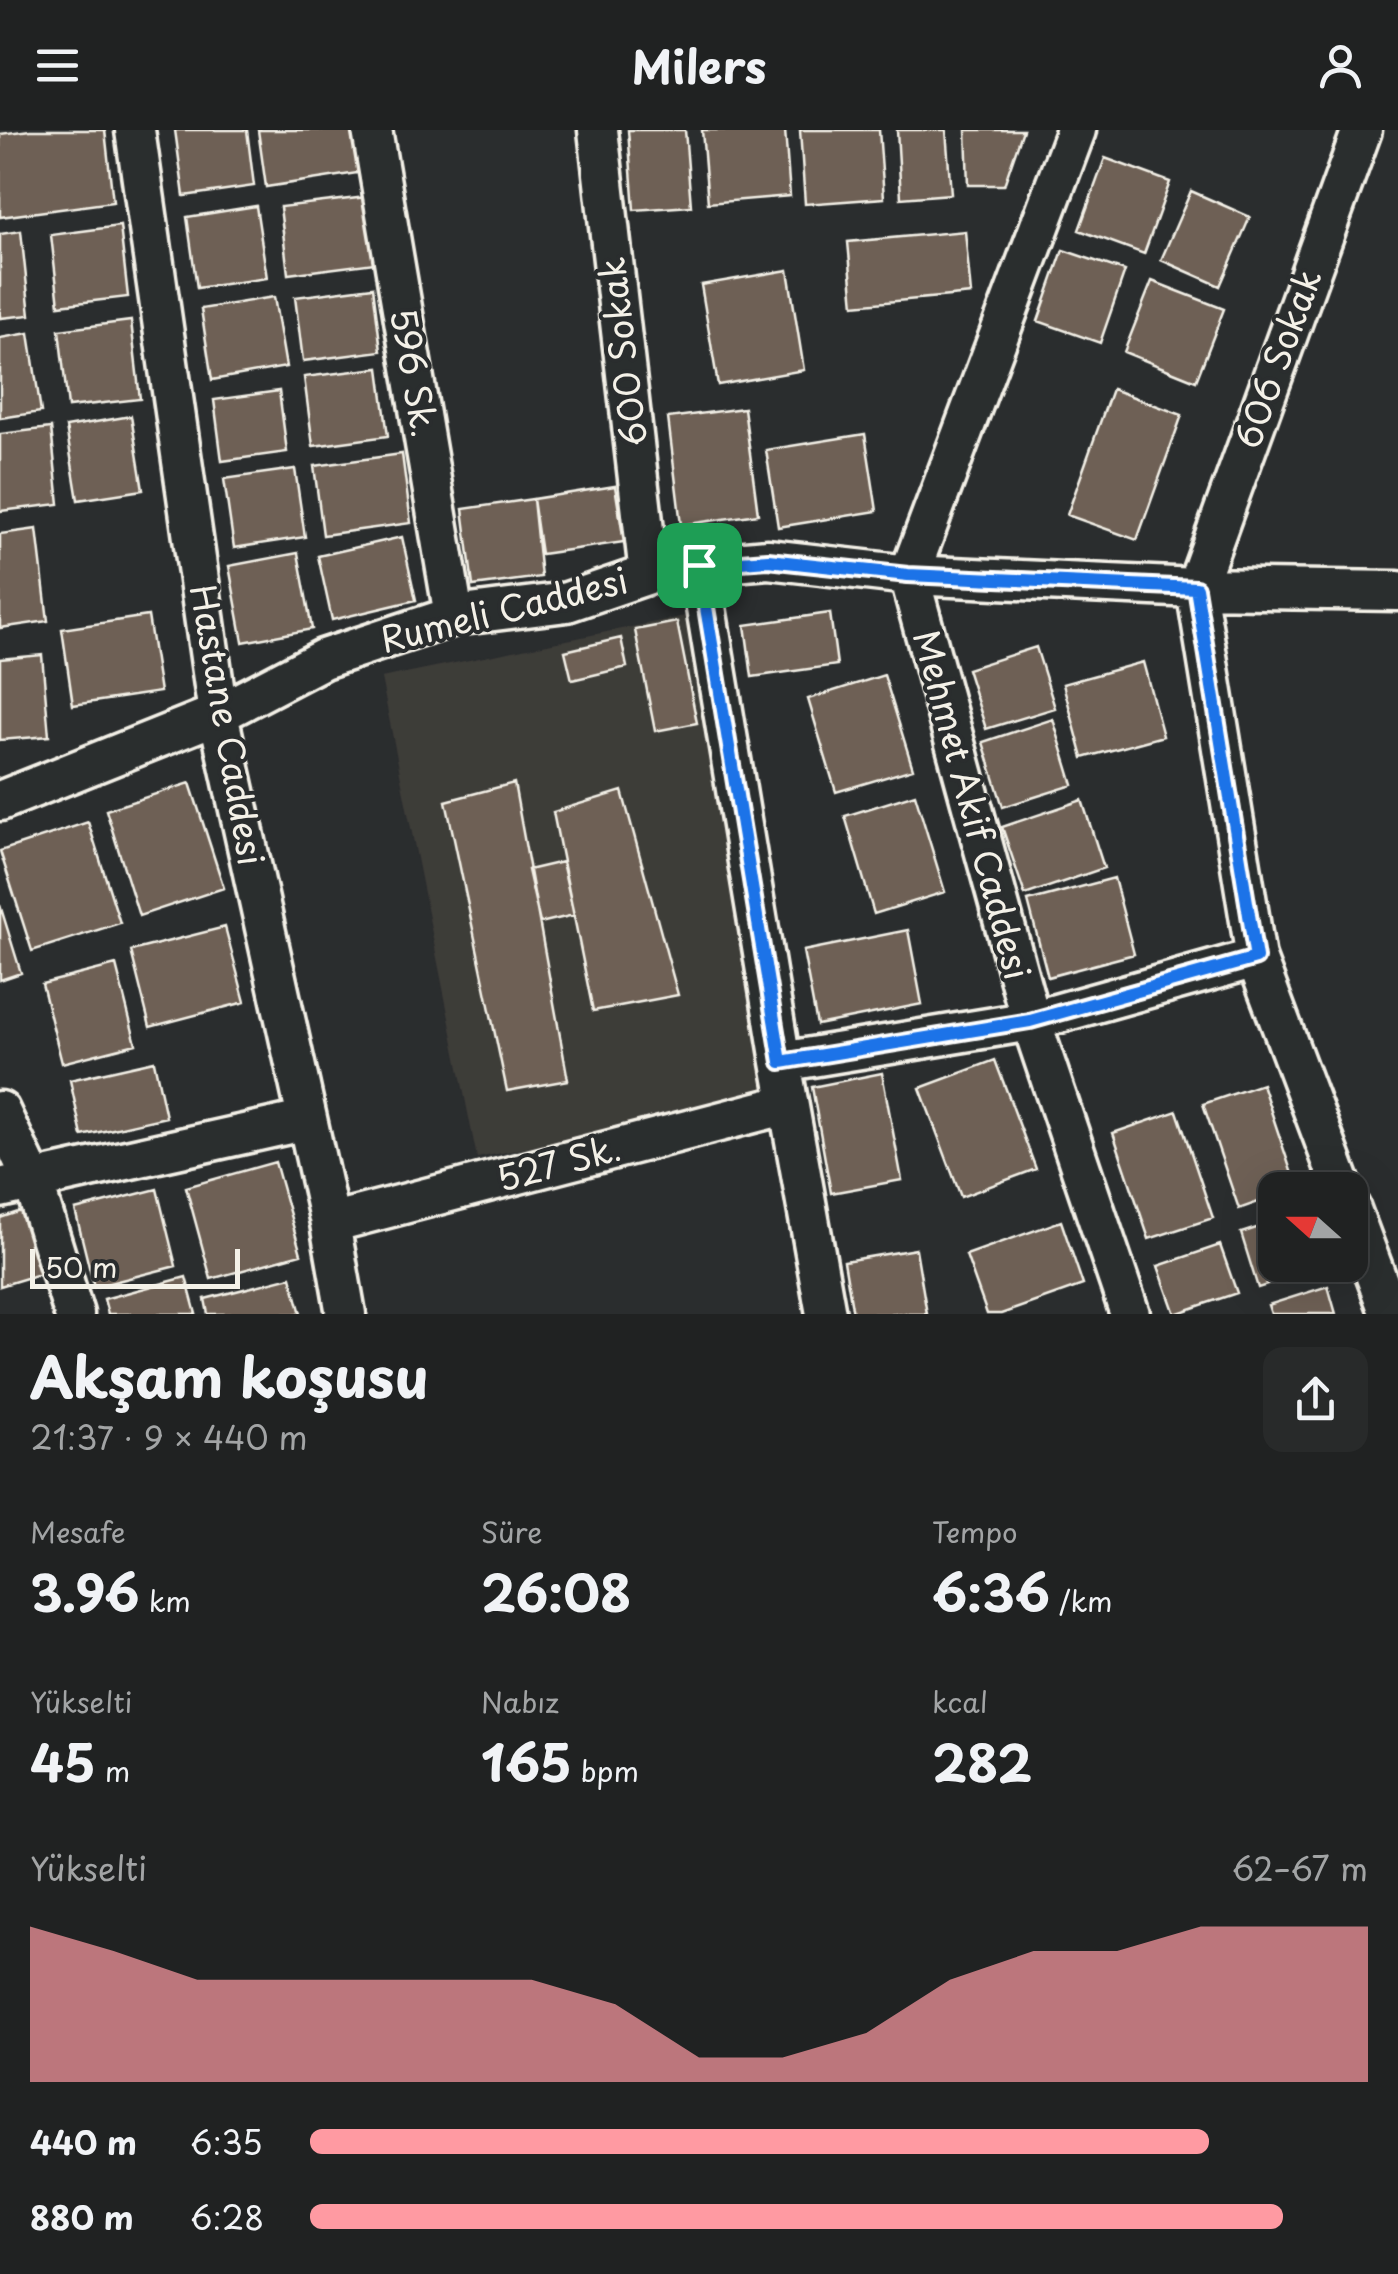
<!DOCTYPE html>
<html lang="tr">
<meta charset="utf-8">
<style>
body{margin:0;font-family:"Playpen Sans",sans-serif;background:#282a2a;color:#f1f3f6;height:100vh;display:flex;flex-direction:column;font-size:38px;white-space:nowrap}
*{box-sizing:border-box;margin:0}
p{font-size:32px;color:#a2a4a5}
.icon{flex:none;width:55px;height:55px;fill:none;stroke:currentColor;stroke-width:2;stroke-linecap:round;stroke-linejoin:round}
.map{position:relative;height:1184px;overflow:hidden}
.drawer{display:flex;flex-direction:column;background:#202222;flex:1}
.drawer>*{flex:none}
.needle{width:65px;rotate:291deg}
.fabs{position:absolute;left:1258px;top:1042px;display:grid;gap:20px}
.fabs a{display:grid;place-items:center;width:110px;height:110px;border-radius:20px;background:#202222;box-shadow:0 10px 40px #0002,0 0 0 2px #3d3f40;font-size:50px}
.scale{position:absolute;left:30px;bottom:25px;width:210px;box-sizing:border-box;padding-left:10px;border:5px solid #f4f1e8;border-top:0;font-size:28px;line-height:35px;white-space:nowrap;color:#f4f1e8;-webkit-text-stroke:8px #2a2d2e;paint-order:stroke}
.pin{position:absolute;display:grid;place-items:center;width:85px;height:85px;color:#fff;margin:-42px;border-radius:20px;box-shadow:0 5px 15px #0006}
.round{display:grid;place-items:center;flex:none;width:105px;height:105px;border-radius:20px;background:#282a2a}
.head{display:flex;align-items:center;justify-content:space-between;height:170px;padding:0 30px}
h1{font-size:55px;font-weight:700;line-height:75px}
.figures{display:grid;grid-template-columns:repeat(3,1fr);gap:15px;height:170px;padding:10px 30px}
.figures div{display:grid;align-content:center}
.figures b{font-size:50px;font-weight:700}
.figures small{font-size:28px;font-weight:400}
.figures p{font-size:28px}
.chart{height:280px;padding:20px 30px}
.chart p{display:flex;justify-content:space-between}
.chart svg{width:100%;height:180px;margin-top:10px;fill:#ff9aa2;opacity:.7}
ul{padding:0 30px;list-style:none;font-size:32px}
li{display:grid;grid-template-columns:160px 120px 1fr;align-items:center;height:75px}
li i{height:25px;border-radius:12px;background:#ff9aa2}
header{display:flex;justify-content:space-between;align-items:center;height:130px;padding:0 30px;background:#202222;font-size:45px;font-weight:700}
.map>svg:first-child{display:block}
.built{fill:#3e3c39}
.building{fill:#6e6054;stroke:#f4f1e8;stroke-width:2.5}
.lines{fill:none;stroke-linecap:round;stroke-linejoin:round}
.minor-casing{stroke:#f4f1e8;stroke-width:45}
.minor{stroke:#2a2d2e;stroke-width:38}
.route-casing{stroke:#fff;stroke-width:20}
.route{stroke:#1a73e8;stroke-width:12}
.labels{text-anchor:middle;stroke-width:8;stroke-linejoin:round;paint-order:stroke}
.street-label{font-size:35px;fill:#f4f1e8;stroke:#2a2d2e}
</style>
<header><svg class="icon" aria-label="menu" viewBox="0 0 24 24"><path d="M4 6h16M4 12h16M4 18h16"/></svg>Milers<svg class="icon" aria-label="person" viewBox="0 0 24 24"><circle cx="12" cy="8" r="4"/><path d="M4 21q1-7 8-7t8 7"/></svg></header>
<div class="map">
<svg width="1398" height="1184" viewBox="0 0 1398 1184">
<rect width="100%" height="100%" fill="#2a2d2e"/>
<filter id="ink" filterUnits="userSpaceOnUse"><feTurbulence type="fractalNoise" baseFrequency=".01" numOctaves="2"/><feDisplacementMap in="SourceGraphic" scale="20" xChannelSelector="R" yChannelSelector="G"/><feConvolveMatrix kernelMatrix="1 2 1 2 8 2 1 2 1" color-interpolation-filters="sRGB"/></filter>
<g filter="url(#ink)">
<path class="built" d="M685 486 781 967 477 1028 381 548Z"/>
<path class="building" d="M30 0H105L113 72 0 87V4Z
M175 0H247L254 56 184 66Z
M258 0H358L364 42 266 57Z
M628 0H685L691 76 634 80Z
M702 0H785L790 66 708 73Z
M800 0H879L884 68 805 74Z
M897 0H946L951 64 901 68Z
M966 0H1023L1004 55H968Z
M1105 28 1170 52 1144 124 1079 100Z
M1191 61 1250 87 1220 156 1161 130Z
M367 67 375 133 288 144 280 77Z
M256 76 267 148 197 158 187 87Z
M120 96 128 167 59 175 51 105Z
M21 101 30 185 0 188V104Z
M965 101 971 164 854 175 848 112Z
M1063 120 1125 141 1100 213 1038 191Z
M788 140 804 240 718 255 701 155Z
M1152 151 1224 179 1196 251 1124 222Z
M373 157 381 221 303 231 295 167Z
M274 167 286 237 212 250 201 179Z
M131 191 140 269 68 277 59 200Z
M29 203 41 282 0 288V208Z
M379 238 388 306 313 316 304 247Z
M1112 259 1182 285 1137 410 1067 385Z
M279 261 287 322 222 331 214 270Z
M744 278 758 384 681 395 668 288Z
M131 286 143 360 78 370 66 297Z
M51 298 59 374 0 381V304Z
M865 304 877 381 778 397 766 320Z
M402 324 411 393 323 405 314 336Z
M295 339 305 407 234 418 224 349Z
M615 356 624 412 541 424 533 369Z
M533 369 541 447 473 456 463 379Z
M37 399 48 491 0 498V404Z
M402 407 416 470 332 490 318 426Z
M298 423 312 499 243 512 229 436Z
M830 483 837 535 752 547 745 495Z
M148 486 160 562 73 575 62 499Z
M677 492 697 593 655 601 635 500Z
M621 508 627 537 572 550 565 521Z
M1036 517 1055 578 986 599 967 539Z
M42 525 49 606 0 610V529Z
M1143 532 1163 606 1083 628 1063 554Z
M884 545 913 639 836 662 808 569Z
M1053 589 1073 655 1003 677 983 612Z
M190 653 224 758 139 786 106 680Z
M514 653 568 950 507 961 446 671Z
M622 661 678 865 593 881 553 682Z
M915 664 945 762 874 784 845 686Z
M1082 670 1104 738 1025 765 1002 697Z
M88 692 120 793 32 821 0 721Z
M562 732 574 785 540 793 528 740Z
M1114 748 1134 824 1048 847 1028 771Z
M0 775 21 843 0 850Z
M225 797 245 872 150 897 131 821Z
M908 800 922 874 817 895 803 821Z
M116 835 136 914 62 933 42 854Z
M995 930 1036 1039 961 1067 920 958Z
M154 931 166 987 82 1006 70 950Z
M882 943 902 1050 831 1063 812 957Z
M1262 954 1297 1059 1275 1060V1066L1239 1079 1203 974Z
M1177 981 1213 1088 1149 1109 1113 1003Z
M275 1032 301 1124 211 1149 186 1057Z
M157 1059 176 1136 94 1157 75 1080Z
M21 1081 40 1144 0 1156V1088Z
M1061 1091 1083 1155 1001 1184H987L966 1125Z
M1275 1092V1135H1329L1258 1158 1241 1103Z
M1220 1115 1237 1163 1175 1184 1158 1136Z
M916 1119 927 1184H853L844 1131Z
M186 1147 196 1184H108L104 1169Z
M291 1147 301 1184H208L205 1169Z
M1328 1156 1336 1184H1271L1268 1175Z"/>
<g class="lines">
<g class="minor-casing">
<path id="minor" d="M135 0 218 584 330 1093 346 1184
M372 0 454 486
M598 0 649 444
M1076 0 909 445 1031 891 1130 1184
M699 435 781 932 826 1184
M0 671 218 584 323 529 454 486 567 472 649 444 699 435 768 429 909 445 1196 458 1398 461
M781 932 1031 891 1256 828
M0 981 33 1051 74 1184
M0 1058 307 990
M1343 1060 1256 828 1196 458 1362 0
M1350 1077 1390 1184
M330 1093 788 974"/>
</g>
<use href="#minor" class="minor"/>
</g>
</g>
<g class="lines" filter="url(#ink)">
<g class="route-casing">
<path id="route" d="M768 430 908 445 1196 458 1256 828 1030 891 781 932 699 435Z"/>
</g>
<use href="#route" class="route"/>
</g>
<g class="labels">
<g class="street-label">
<text transform="translate(624 222) rotate(-97)" y="12">600 Sokak</text>
<text transform="translate(1279 229) rotate(-70)" y="12">606 Sokak</text>
<text transform="translate(413 243) rotate(80)" y="12">596 Sk.</text>
<text transform="translate(504 481) rotate(-14)" y="12">Rumeli Caddesi</text>
<text transform="translate(226 595) rotate(80)" y="12">Hastane Caddesi</text>
<text transform="translate(971 675) rotate(75)" y="12">Mehmet Akif Caddesi</text>
<text transform="translate(559 1034) rotate(-15)" y="12">527 Sk.</text>
</g>
</g>
</svg>
<div class="fabs">
<a><svg class="needle" viewBox="-14 -14 28 28"><path d="M0-13l5 13h-10z" fill="#e53935"/><path d="M0 13l5-13h-10z" fill="#a2a4a5"/></svg></a>
</div>
<div class="scale">50 m</div>
<div class="pin" style="left:699px;top:435px;background:#1e9e55"><svg class="icon" aria-label="arrive" viewBox="0 0 24 24"><path d="M6 21V4h12l-3 4 3 4H6"/></svg></div>
</div>
<section class="drawer">
<div class="head"><div><h1>Akşam koşusu</h1><p>21:37 · 9 × 440 m</p></div><a class="round"><svg class="icon" aria-label="share" viewBox="0 0 24 24"><path d="M12 15V3M7 8l5-5 5 5M5 13v7h14v-7"/></svg></a></div>
<div class="figures">
<div><p>Mesafe</p><b>3.96<small> km</small></b></div>
<div><p>Süre</p><b>26:08</b></div>
<div><p>Tempo</p><b>6:36<small> /km</small></b></div>
</div>
<div class="figures">
<div><p>Yükselti</p><b>45<small> m</small></b></div>
<div><p>Nabız</p><b>165<small> bpm</small></b></div>
<div><p>kcal</p><b>282</b></div>
</div>
<div class="chart"><p><span>Yükselti</span>62–67 m</p>
<svg viewBox="0 0 160 44" preserveAspectRatio="none"><path d="M0 44V6L10 12L20 19L30 19L40 19L50 19L60 19L70 25L80 38L90 38L100 32L110 19L120 12L130 12L140 6L150 6L160 6V44z"/></svg>
</div>
<ul>
<li><b>440 m</b>6:35<i style="width:85%"></i></li>
<li><b>880 m</b>6:28<i style="width:92%"></i></li>
</ul>
</section>
